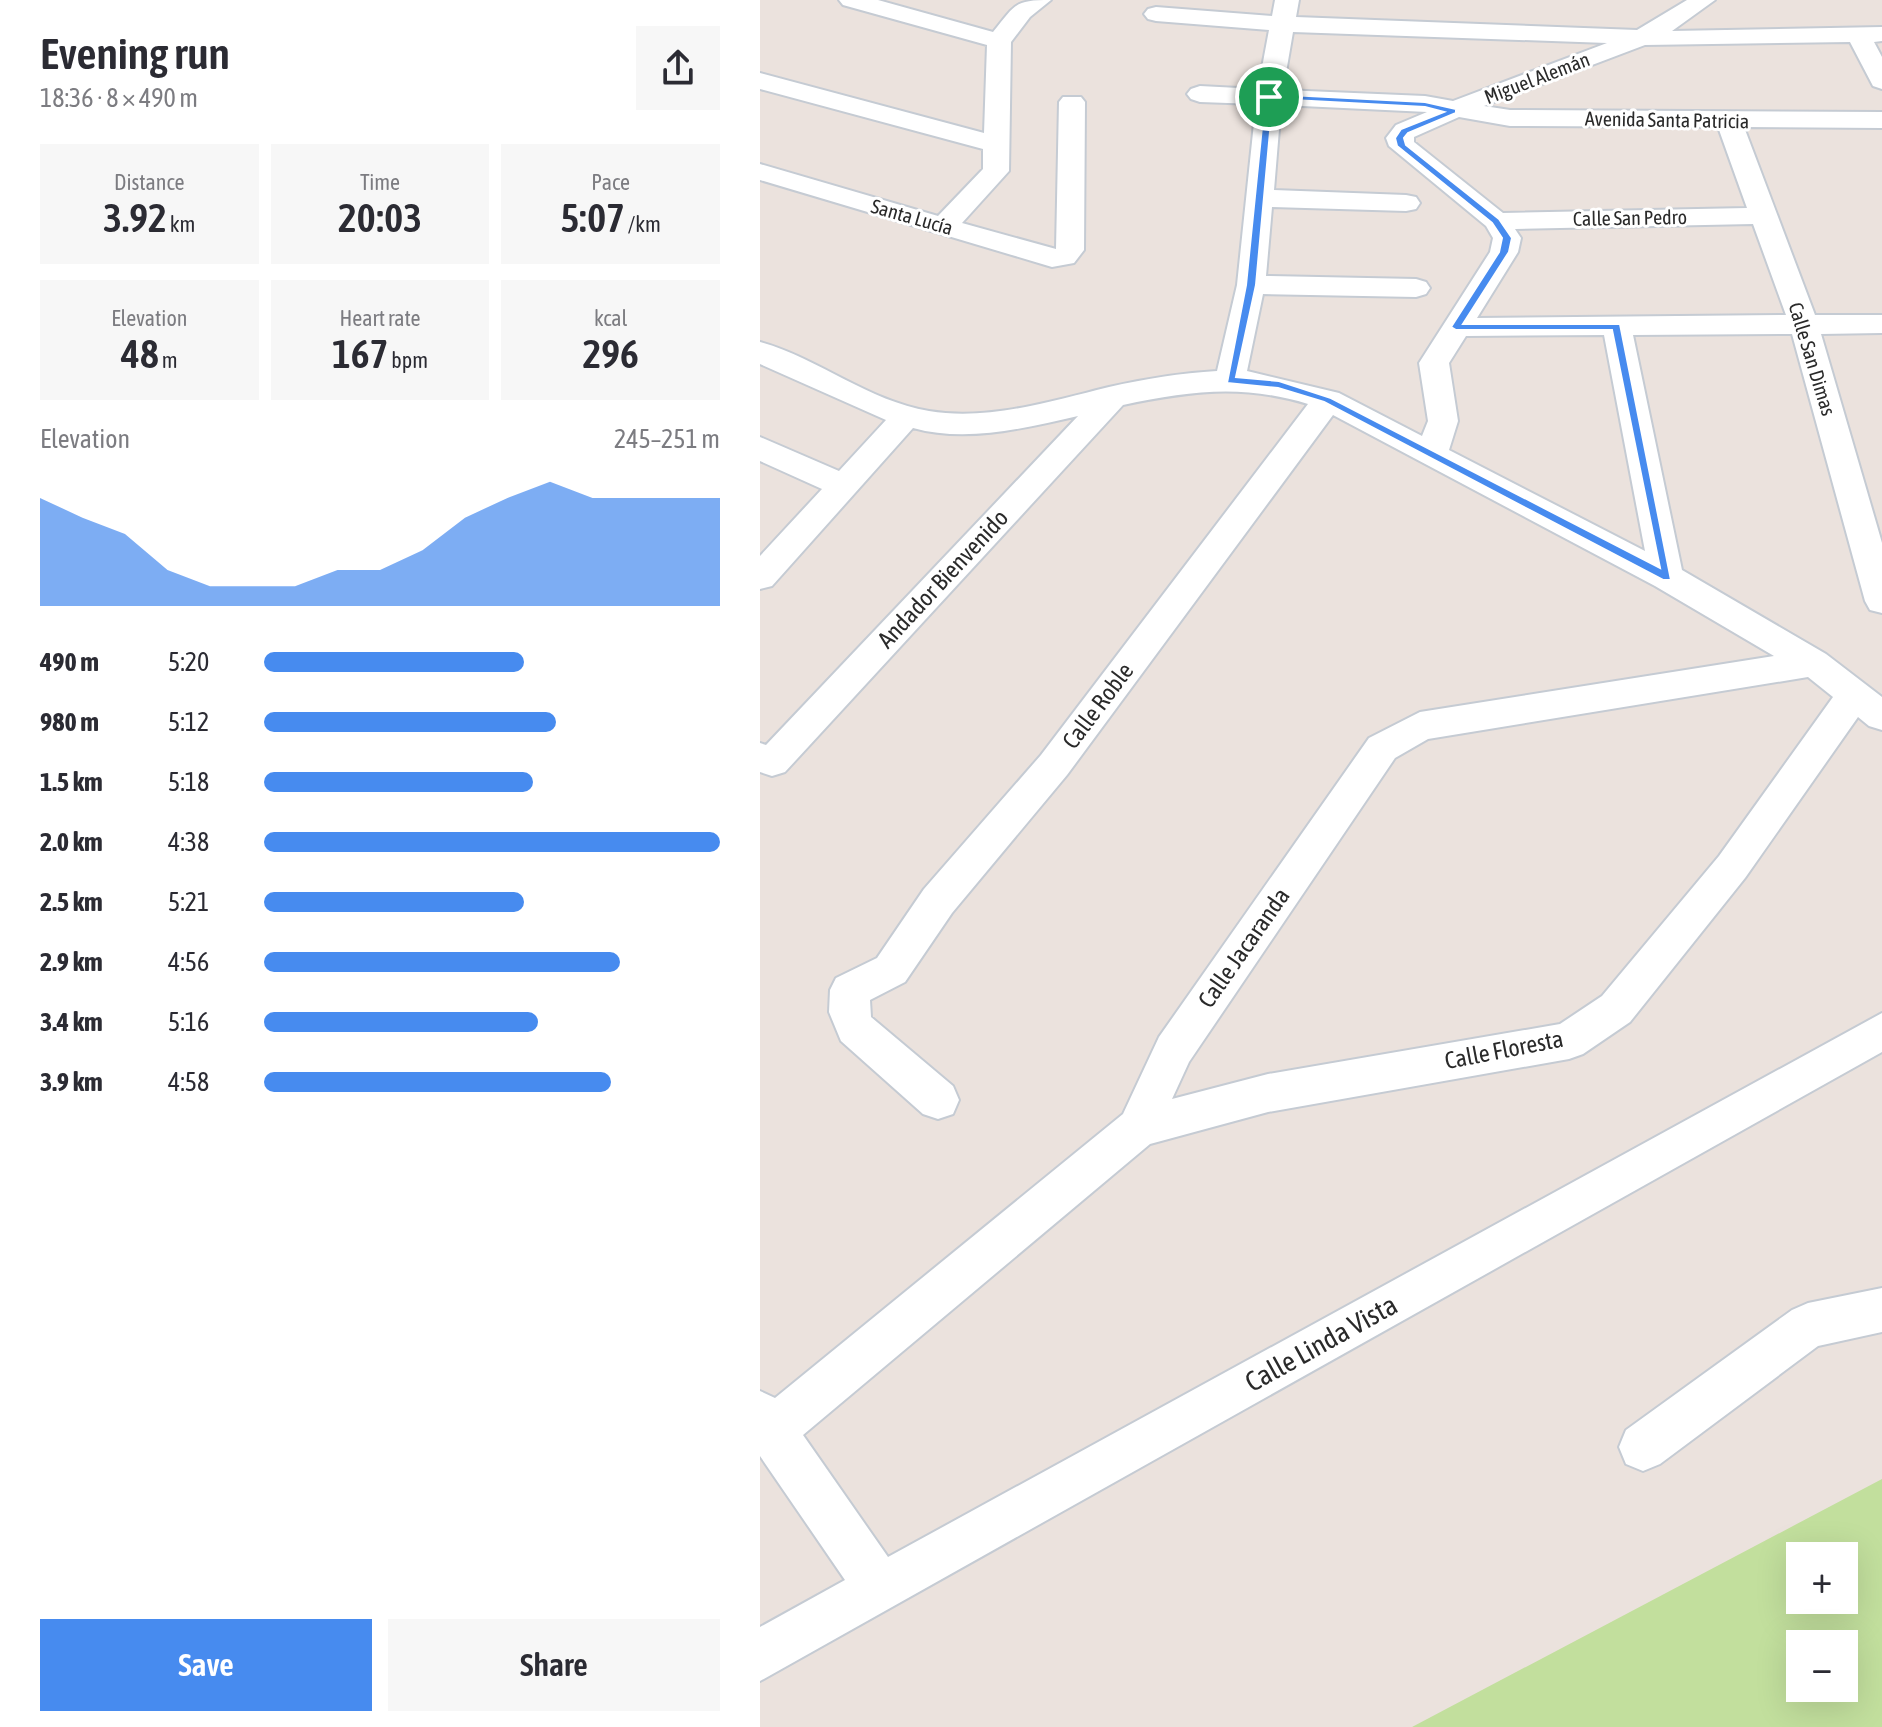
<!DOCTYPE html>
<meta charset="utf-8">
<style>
body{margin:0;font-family:"Asap Condensed",sans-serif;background:#f7f7f7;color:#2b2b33;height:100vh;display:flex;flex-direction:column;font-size:30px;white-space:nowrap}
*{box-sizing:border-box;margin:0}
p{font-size:26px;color:#7c7c81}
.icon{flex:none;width:44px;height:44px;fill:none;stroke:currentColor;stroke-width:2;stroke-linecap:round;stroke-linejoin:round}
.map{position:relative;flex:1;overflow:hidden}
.panel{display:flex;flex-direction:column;background:#fff;width:760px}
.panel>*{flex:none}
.fabs{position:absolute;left:1026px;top:1542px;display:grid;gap:16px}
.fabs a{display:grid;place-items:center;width:72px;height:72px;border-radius:0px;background:#fff;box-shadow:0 8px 32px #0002;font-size:40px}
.pin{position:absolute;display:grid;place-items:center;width:68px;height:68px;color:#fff;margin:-34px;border:4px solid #fff;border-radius:50%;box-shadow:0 2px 8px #0007}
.round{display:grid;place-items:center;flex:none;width:84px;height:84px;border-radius:0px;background:#f7f7f7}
.summary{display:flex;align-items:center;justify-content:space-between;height:136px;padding:0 40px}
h1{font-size:44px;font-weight:600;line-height:60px}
.stats{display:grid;grid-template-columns:repeat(3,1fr);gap:12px;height:136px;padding:8px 40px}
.stats div{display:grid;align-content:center;border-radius:0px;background:#f7f7f7;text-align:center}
.stats b{font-size:40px;font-weight:600}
.stats small{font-size:22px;font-weight:400}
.stats p{font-size:22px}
.chart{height:224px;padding:16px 40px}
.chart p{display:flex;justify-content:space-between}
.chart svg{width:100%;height:144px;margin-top:8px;fill:#478bef;opacity:.7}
.primary-button{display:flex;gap:16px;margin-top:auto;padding:16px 40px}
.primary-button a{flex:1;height:92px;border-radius:0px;background:#478bef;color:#fff;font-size:32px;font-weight:600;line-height:92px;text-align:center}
.primary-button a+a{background:#f7f7f7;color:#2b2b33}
ul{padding:0 40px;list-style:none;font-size:26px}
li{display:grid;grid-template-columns:128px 96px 1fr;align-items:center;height:60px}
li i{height:20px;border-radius:10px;background:#478bef}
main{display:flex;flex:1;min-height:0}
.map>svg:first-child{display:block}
.green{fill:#c2df9d;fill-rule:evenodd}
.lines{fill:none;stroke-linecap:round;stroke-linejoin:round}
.street-casing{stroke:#c5cbd3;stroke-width:4}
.street{fill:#fff;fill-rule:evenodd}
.route{fill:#478bef;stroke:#fff;stroke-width:2;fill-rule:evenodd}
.labels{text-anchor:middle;stroke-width:6;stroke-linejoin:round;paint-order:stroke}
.far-street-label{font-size:20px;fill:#2a2a2a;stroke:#fff}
.street-label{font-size:24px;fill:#2a2a2a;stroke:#fff}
.near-street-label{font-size:28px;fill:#2a2a2a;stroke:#fff}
</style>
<main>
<section class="panel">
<div class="summary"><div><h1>Evening run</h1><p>18:36 · 8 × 490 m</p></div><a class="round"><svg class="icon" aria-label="share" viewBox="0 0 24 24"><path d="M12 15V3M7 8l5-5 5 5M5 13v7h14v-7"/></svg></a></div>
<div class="stats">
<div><p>Distance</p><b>3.92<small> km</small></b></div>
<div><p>Time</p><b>20:03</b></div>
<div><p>Pace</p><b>5:07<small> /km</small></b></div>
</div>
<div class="stats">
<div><p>Elevation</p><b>48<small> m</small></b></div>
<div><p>Heart rate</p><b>167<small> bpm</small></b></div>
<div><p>kcal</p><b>296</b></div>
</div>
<div class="chart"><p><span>Elevation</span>245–251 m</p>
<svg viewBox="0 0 160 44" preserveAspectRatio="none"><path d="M0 44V11L10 17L20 22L30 33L40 38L50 38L60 38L70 33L80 33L90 27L100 17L110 11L120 6L130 11L140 11L150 11L160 11V44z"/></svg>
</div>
<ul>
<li><b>490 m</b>5:20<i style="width:57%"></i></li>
<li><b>980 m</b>5:12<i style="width:64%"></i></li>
<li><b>1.5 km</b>5:18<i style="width:59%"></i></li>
<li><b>2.0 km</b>4:38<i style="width:100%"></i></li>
<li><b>2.5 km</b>5:21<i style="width:57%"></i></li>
<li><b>2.9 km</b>4:56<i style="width:78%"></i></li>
<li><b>3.4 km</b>5:16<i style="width:60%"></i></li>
<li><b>3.9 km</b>4:58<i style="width:76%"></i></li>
</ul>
<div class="primary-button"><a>Save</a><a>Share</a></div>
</section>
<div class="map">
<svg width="1122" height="1727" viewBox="0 0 1122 1727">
<rect width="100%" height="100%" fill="#ebe2dd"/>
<path class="green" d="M1122 1479V1727H652ZM1040 1556H1084V1600H1040ZM1040 1644H1084V1688H1040Z"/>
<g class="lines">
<g class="street-casing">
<path id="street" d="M79 0H118L233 32C256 4 254 0 291 0L270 17 251 42 249 171 202 223 296 249 299 102 303 97H321L325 102 324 250 314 263 292 267 282 264 0 180V164L178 216 223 169V149L0 89V73L224 133 227 45 83 5Z
M515 0H539L536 17 877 30 927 0H955L912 31 1122 27V41L1114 42 1122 57V89L1113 86 1090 42 885 45 724 106 750 110 1122 112V128L984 127 1055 315H1122V333L1061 334 1122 543V613L1110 610 1105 601 1032 334 873 335 922 570 1066 654 1122 697V730L1109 726 1098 717 985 878 870 1022 823 1054 809 1059 508 1112 390 1144 43 1435 128 1557 1122 1013V1052L0 1681V1627L85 1580 0 1456V1391L15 1398 363 1114 399 1037 609 738 660 712 1014 656 895 586 573 415 307 775 192 913 145 982 110 1000 111 1017 193 1086 199 1100 193 1114 178 1119 163 1114 81 1041 69 1012 70 990 76 978 117 958 164 889 281 755 548 404C482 384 430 391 363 405L25 772 12 776 0 772V743L6 745 318 416C265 428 207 443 153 428L12 586 0 589V556L62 489 0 461V437L79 471 126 420 0 364V342C58 358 108 401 169 411 228 421 292 401 349 387 384 379 421 373 457 371L477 285 496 104 440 102 431 99 427 94 431 89 440 86 498 89 509 30 396 21 388 19 384 14 388 9 396 7 512 16ZM533 32 847 43 693 101 665 96 523 90ZM521 105 667 112 636 125 626 138 629 146 726 226 733 238 730 252 659 363 668 421 662 436 579 393 487 371 503 294 656 297 666 294 670 288 666 282 656 279 506 276 512 207 646 211 656 209 660 203 656 197 646 195 514 190ZM699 117 750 126 958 127 987 208 743 213 654 142V137ZM993 224 1026 315 717 318 758 252 761 238 755 229ZM844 335 885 551 689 450 698 421 689 363 706 336ZM1048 677 1073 697 959 856 842 996 800 1024 508 1074 412 1099 429 1062 635 758 668 739Z
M1122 1288V1332L1058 1346 900 1464 883 1471 866 1464 859 1447 866 1430 1032 1310 1048 1303Z"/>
</g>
<use href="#street" class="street"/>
</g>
<path class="route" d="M509 94 665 102 696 109V113L648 133 644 138 646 145 739 219 752 238 749 252 703 324H860L911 580H903L564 402 518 388 467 383 486 285 505 97ZM513 99 665 107 684 112 641 129 635 138 637 146 732 223 742 238 739 252 691 327 696 330H852L900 568 571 398 519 381 476 377 496 285Z"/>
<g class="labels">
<g class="far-street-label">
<text transform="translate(777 78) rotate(-21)" y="7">Miguel Alemán</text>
<text transform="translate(907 120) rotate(1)" y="7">Avenida Santa Patricia</text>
<text transform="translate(152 217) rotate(16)" y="7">Santa Lucía</text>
<text transform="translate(870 218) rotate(-1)" y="7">Calle San Pedro</text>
<text transform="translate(1052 359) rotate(73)" y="7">Calle San Dimas</text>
</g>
<g class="street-label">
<text transform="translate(183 579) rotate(-47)" y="8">Andador Bienvenido</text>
<text transform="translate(338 706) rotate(-53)" y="8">Calle Roble</text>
<text transform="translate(484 948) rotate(-55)" y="8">Calle Jacaranda</text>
<text transform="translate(744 1050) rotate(-11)" y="8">Calle Floresta</text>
</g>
<g class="near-street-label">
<text transform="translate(561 1343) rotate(-29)" y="10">Calle Linda Vista</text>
</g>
</g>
</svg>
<div class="fabs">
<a>+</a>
<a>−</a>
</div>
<div class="pin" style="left:509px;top:97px;background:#1e9e55"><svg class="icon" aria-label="arrive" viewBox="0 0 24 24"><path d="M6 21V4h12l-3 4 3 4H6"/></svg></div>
</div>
</main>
